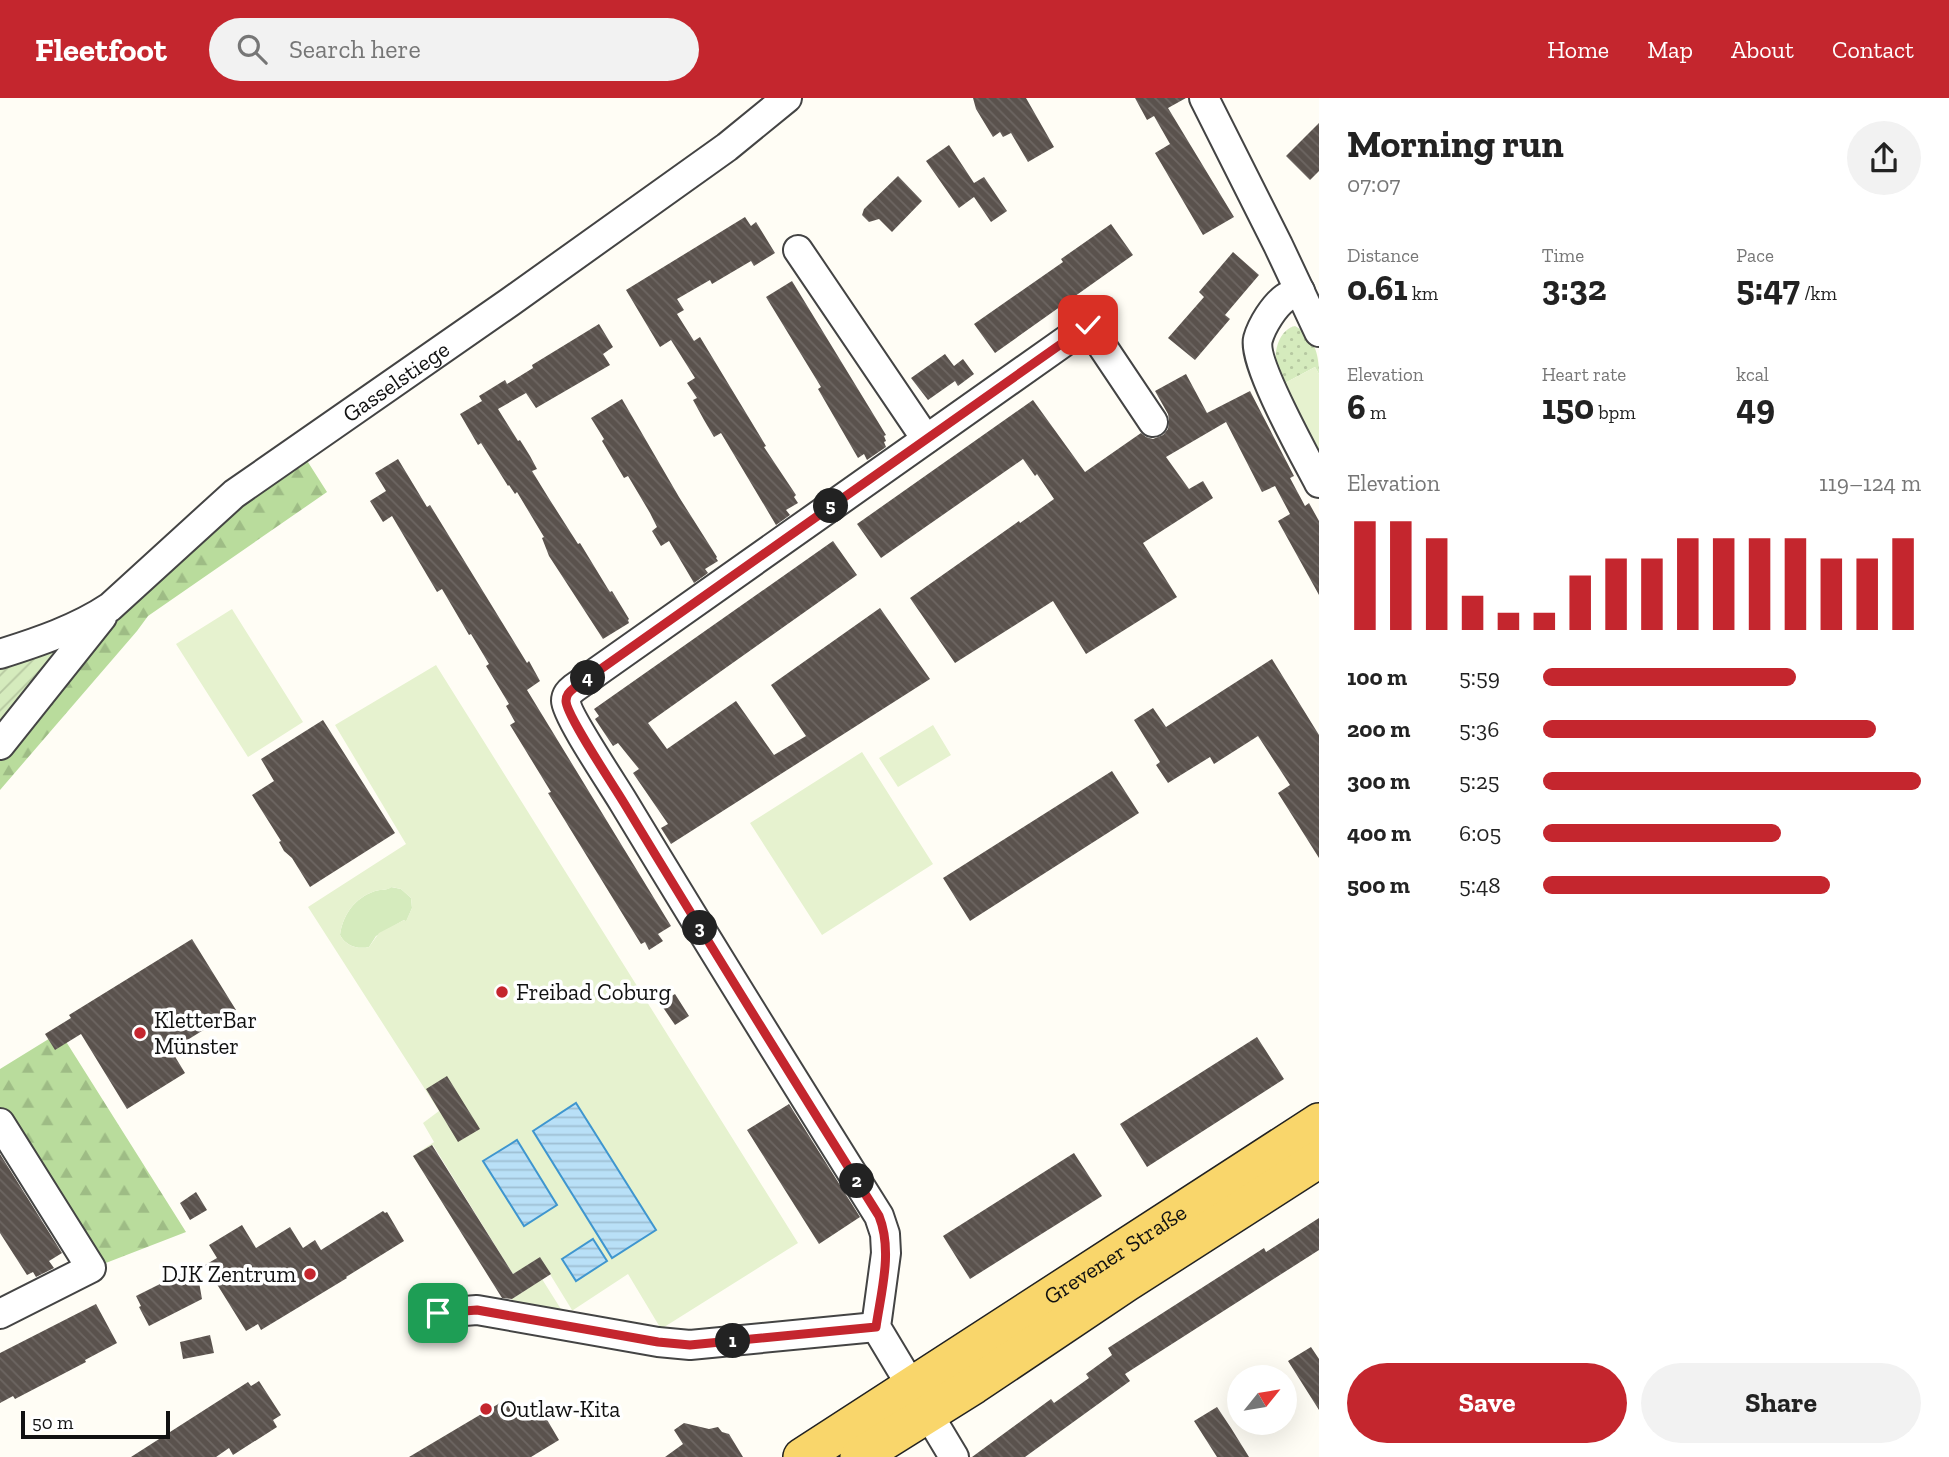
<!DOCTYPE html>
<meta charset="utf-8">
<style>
body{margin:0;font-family:"Zilla Slab",serif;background:#f2f2f2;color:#222;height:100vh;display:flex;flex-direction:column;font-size:26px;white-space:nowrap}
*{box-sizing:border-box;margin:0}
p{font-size:23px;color:#767676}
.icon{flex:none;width:38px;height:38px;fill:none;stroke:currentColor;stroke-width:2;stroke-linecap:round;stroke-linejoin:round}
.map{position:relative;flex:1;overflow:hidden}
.sheet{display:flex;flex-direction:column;background:#fff;width:630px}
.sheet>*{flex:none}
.needle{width:46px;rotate:60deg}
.buttons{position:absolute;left:1227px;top:1267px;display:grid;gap:14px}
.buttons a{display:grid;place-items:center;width:70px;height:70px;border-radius:50%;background:#fff;box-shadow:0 7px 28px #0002;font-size:35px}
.scale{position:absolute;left:21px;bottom:18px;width:149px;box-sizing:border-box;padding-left:7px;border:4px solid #111;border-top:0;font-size:19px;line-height:24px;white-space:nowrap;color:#111;-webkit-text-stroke:5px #fff;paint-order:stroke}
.pin{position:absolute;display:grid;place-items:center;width:60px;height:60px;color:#fff;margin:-30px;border-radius:14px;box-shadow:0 4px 10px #0006}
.km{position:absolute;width:35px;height:35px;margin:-18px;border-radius:50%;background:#222;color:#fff;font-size:19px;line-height:35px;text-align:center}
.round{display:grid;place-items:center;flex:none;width:74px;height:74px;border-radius:37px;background:#f2f2f2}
.head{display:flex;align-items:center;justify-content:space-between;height:119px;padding:0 28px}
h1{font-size:38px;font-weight:700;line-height:52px}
.metrics{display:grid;grid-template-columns:repeat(3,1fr);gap:10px;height:119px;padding:7px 28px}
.metrics div{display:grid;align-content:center}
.metrics b{font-size:35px;font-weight:700}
.metrics small{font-size:19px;font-weight:400}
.metrics p{font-size:19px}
.chart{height:196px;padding:14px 28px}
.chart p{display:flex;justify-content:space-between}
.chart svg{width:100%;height:126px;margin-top:7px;stroke:#c4262e;stroke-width:6}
.action{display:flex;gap:14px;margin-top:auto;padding:14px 28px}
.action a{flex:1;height:80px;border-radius:42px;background:#c4262e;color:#fff;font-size:28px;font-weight:700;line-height:80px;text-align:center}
.action a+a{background:#f2f2f2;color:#222}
ul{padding:0 28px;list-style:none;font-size:23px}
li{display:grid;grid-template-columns:112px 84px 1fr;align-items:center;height:52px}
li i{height:18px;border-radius:9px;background:#c4262e}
header{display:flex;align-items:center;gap:42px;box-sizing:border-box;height:98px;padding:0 35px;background:#c4262e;color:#fff}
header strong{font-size:33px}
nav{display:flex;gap:38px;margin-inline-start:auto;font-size:24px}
.search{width:490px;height:63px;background:#f2f2f2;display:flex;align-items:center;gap:18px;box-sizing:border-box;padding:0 24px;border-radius:38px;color:#767676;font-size:26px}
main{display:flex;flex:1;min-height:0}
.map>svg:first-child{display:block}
.grass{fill:url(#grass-dots)}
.forest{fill:url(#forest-firs)}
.park{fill:#d5ebbd}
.garden{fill:url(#garden-furrows)}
.pitch{fill:#e6f2cf;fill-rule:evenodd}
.water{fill:url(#water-rules);stroke:#3f96cf;stroke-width:2}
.building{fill:url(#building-back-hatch)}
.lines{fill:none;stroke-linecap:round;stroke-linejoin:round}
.minor-casing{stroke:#444;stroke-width:32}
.major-casing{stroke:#222;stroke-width:40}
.minor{stroke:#fff;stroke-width:28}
.major{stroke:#f9d66b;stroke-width:37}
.route-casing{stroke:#fff;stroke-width:14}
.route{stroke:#c4262e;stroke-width:9}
.poi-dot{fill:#c4262e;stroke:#fff;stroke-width:2.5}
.labels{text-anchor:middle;stroke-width:7;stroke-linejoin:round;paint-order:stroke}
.street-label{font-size:23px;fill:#111;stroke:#fff}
.poi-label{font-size:23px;fill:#111;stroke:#fff;text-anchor:start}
</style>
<header>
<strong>Fleetfoot</strong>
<div class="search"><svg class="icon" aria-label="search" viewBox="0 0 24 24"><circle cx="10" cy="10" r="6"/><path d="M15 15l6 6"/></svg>Search here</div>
<nav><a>Home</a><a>Map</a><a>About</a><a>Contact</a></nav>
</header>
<main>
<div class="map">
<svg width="1319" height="1359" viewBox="0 0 1319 1359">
<defs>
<pattern id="grass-dots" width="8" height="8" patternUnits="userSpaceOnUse" patternTransform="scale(1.75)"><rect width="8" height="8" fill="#d5ebbd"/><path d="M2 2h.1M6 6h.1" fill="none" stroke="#b6c8a1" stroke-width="1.8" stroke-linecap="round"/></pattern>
<pattern id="forest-firs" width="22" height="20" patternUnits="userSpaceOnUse" patternTransform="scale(1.75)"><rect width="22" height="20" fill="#b9dc9c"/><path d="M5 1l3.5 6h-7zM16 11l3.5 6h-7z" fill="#9ebc85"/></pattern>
<pattern id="garden-furrows" width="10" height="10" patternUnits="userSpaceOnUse" patternTransform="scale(1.75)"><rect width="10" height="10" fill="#d5ebbd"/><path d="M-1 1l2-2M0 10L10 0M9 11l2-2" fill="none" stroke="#b6c8a1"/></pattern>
<pattern id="water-rules" width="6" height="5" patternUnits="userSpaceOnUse" patternTransform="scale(1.75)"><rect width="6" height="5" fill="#b9e0f7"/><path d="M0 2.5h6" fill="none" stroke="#9ebfd3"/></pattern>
<pattern id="building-back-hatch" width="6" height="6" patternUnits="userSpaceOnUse" patternTransform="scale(1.75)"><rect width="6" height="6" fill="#5a524d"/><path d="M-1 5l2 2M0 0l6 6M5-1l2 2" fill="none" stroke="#6d6662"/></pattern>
</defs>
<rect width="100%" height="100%" fill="#fffdf5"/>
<path class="grass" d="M1295 228C1314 239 1319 255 1319 276L1315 269 1283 286C1281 279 1277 271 1276 264 1274 250 1281 231 1295 228Z"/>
<path class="forest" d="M306 361 327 394 148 518 137 533 0 692V663L107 528 246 399Z
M60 934 186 1134 98 1168 0 1013V971Z"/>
<path class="park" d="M391 789 401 791 411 800 412 810 406 824 404 822 376 838 369 849C357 852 345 847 340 837 343 816 355 800 375 793 382 791 386 793 391 789Z"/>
<path class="garden" d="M84 534 0 638V562Z"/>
<path class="pitch" d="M1315 269 1319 276V353L1283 286Z
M232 511 303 624 248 659 176 546Z
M436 567 798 1145 661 1231 628 1176 561 1220 506 1205 413 1058 434 1044 423 1025 439 1013 308 809 406 746 335 627ZM392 789 401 791 411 800 412 810 406 823 404 822 379 835 369 849C357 852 345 847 340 837 343 816 355 800 375 793 382 791 386 793 392 789ZM433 1047 513 1176 540 1160 572 1212 564 1216 542 1181 506 1205 414 1058Z
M933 627 951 657 898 689 879 660Z
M862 654 933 766 822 837 750 725Z"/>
<path class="water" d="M576 1005 656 1132 612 1160 533 1033Z
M517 1042 557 1107 524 1128 483 1063Z
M593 1141 607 1163 576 1183 562 1161Z"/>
<path class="building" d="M973 0H1026L1054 49 1028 64 1011 35 1003 39 1000 34 993 39 976 11Z
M1135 0H1186L1168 10 1234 119 1203 137 1155 55 1170 46 1154 18 1147 22Z
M1319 25V73L1310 82 1286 58Z
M949 47 974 85 984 79 1007 113 991 124 974 99 959 110 926 63Z
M898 78 922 103 892 134 879 121 869 124 862 117 864 111Z
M745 119 751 128 756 124 775 155 754 168 751 163 712 186 710 182 677 201 684 212 677 216 694 243 700 239 766 348 764 349 796 397 794 399 798 405 786 412 790 417 776 427 721 335 714 339 704 322 693 302 697 300 687 285 695 280 671 242 660 249 626 192Z
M1111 126 1133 157 995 255 974 226 1063 164 1061 161Z
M1233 154 1259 177 1225 217 1230 221 1195 262 1168 240 1204 199 1199 194Z
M792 183 886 337 884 338 886 343 884 344 886 349 867 362 864 356 858 360 818 291 821 289 766 199Z
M599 226 613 249 603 256 610 267 536 310 526 295 498 311 518 343 520 342 530 358 537 371 532 373 548 399 578 446 580 445 608 491 610 494 612 493 629 521 628 522 629 525 603 541 549 458 542 440 544 439 517 394 515 396 509 387 508 388 481 345 478 347 460 316 482 303 479 298 505 282 507 286 533 270 532 267Z
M945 256 954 268 963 261 974 276 958 288 955 283 928 302 911 280Z
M1186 276 1207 315 1250 293 1294 378 1290 380 1305 408 1309 405 1319 423V497L1278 423 1290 416 1275 388 1262 394 1226 324 1166 359 1189 391 1203 383 1213 400 1143 445 1177 499 1086 556 1053 503 955 565 910 500 1019 423 1020 425 1054 401 1037 376 1035 378 1023 361 881 460 857 426 1033 302 1085 374 1141 335 1146 339 1153 341 1163 337 1168 331 1169 322 1168 316 1155 293Z
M622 301 679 399 717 459 716 460 718 463 705 471 708 475 694 485 669 443 661 448 652 433 657 429 650 415 628 378 624 380 602 343 604 341 591 320Z
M398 361 427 409 430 407 527 565 529 563 540 583 527 592 671 828 658 836 663 843 649 852 645 844 641 846 548 695 551 694 510 627 515 624 506 608 509 606 486 568 489 566 471 536 469 537 442 491 437 494 392 418 383 424 370 403 386 393 375 375Z
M833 443 857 477 648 625 667 651 736 603 774 657 806 638 771 587 880 510 930 581 671 746 661 730 668 726 633 675 639 671 618 645 613 648 595 621 599 618 594 611Z
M1272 561 1319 637V760L1278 695 1290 687 1258 638 1214 666 1210 659 1168 685 1156 667 1160 664 1134 622 1153 610 1166 629Z
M323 622 395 735 310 789 292 760 284 753 279 744 281 743 252 697 274 683 261 661Z
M1112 673 1139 715 970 823 943 780Z
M192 841 236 912 171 952 185 975 127 1011 81 936 55 952 45 936 71 920 69 917Z
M675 896 689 918 675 927 660 905Z
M1257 939 1284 981 1147 1069 1120 1026Z
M447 978 480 1031 458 1044 426 991Z
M789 1006 860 1119 819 1146 747 1032Z
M432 1047 513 1176 540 1159 551 1176 512 1201 502 1200 413 1058Z
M1074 1055 1102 1098 970 1181 943 1138Z
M0 1056 62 1155 49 1163 54 1170 36 1179 33 1174 27 1177 0 1135Z
M196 1094 207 1112 190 1122 180 1105Z
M383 1113 385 1115 387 1114 404 1143 346 1179 347 1180 261 1232 258 1226 246 1233 205 1167 217 1160 209 1147 242 1127 256 1150 290 1129 303 1150 315 1142 321 1152Z
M1319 1120V1152L1125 1276 1130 1283 1025 1359H972L1051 1301 1054 1305 1089 1280 1086 1276 1112 1257 1108 1250 1264 1150 1266 1154Z
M188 1172 190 1177 197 1173 202 1201 149 1228 139 1209 141 1208 136 1198Z
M96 1206 117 1245 85 1262 86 1264 15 1301 13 1298 0 1305V1255Z
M210 1237 214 1255 183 1261 180 1244Z
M1311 1249 1319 1261V1312L1288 1263Z
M259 1283 281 1317 273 1322 277 1329 233 1357 229 1350 216 1359H131L248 1284 251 1288Z
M505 1302 513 1317 536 1303 559 1342 531 1359H409Z
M1217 1309 1231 1330 1249 1359H1217L1194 1323Z
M684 1325 709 1331 718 1329 722 1334 729 1336 743 1359H665L683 1346 674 1332Z"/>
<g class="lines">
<g class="minor-casing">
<g id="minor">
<path d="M1204 0 1278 147 1319 234"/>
<path d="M798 152 926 341"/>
<path d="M1300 193C1295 195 1289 197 1285 200 1274 208 1262 227 1258 241 1252 264 1306 360 1319 385"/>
<path id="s1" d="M0 556C38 544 77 531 110 509L234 396 510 204 727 49 787 0"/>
<path d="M0 647 102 519"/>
<path d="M0 1025 91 1170 0 1216"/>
<path d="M438 1215 477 1212 658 1244 690 1247 876 1229"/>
<path d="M954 1359 876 1229 886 1155 885 1136 879 1118C793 981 708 844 624 705 614 688 566 617 566 603 566 597 569 594 574 590L1088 227 1153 324"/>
</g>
</g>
<g class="major-casing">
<g id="major">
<path id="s2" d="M802 1359 1319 1024"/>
<path d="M859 1359 974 1287 1126 1185 1319 1061"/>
</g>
</g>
<use href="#minor" class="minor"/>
<use href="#major" class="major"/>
</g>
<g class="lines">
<g class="route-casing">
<path id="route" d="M438 1215 477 1212 658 1244 690 1247 876 1229C881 1194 893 1153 879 1118 793 981 708 844 624 705 614 688 566 617 566 603 566 597 569 594 574 590L1088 227"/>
</g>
<use href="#route" class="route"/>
</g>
<g class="poi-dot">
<circle cx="502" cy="894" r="7"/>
<circle cx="140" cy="935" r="7"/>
<circle cx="310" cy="1176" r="7"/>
<circle cx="486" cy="1311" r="7"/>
</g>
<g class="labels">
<g class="street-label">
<text dy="8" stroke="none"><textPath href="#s1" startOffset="485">Gasselstiege</textPath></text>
<text dy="8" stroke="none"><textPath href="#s2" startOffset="373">Grevener Straße</textPath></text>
</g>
<g class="poi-label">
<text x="516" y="902">Freibad Coburg</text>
<text x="154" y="930">KletterBar<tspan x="154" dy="26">Münster</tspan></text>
<text x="296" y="1184" text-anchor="end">DJK Zentrum</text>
<text x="500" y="1319">Outlaw-Kita</text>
</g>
</g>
</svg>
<div class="buttons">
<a><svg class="needle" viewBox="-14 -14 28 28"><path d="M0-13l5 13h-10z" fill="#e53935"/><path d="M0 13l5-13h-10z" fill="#767676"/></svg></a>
</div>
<div class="scale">50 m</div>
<div class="pin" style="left:438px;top:1215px;background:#1e9e55"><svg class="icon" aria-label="arrive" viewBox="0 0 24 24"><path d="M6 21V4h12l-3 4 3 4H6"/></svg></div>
<div class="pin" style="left:1088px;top:227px;background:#d93025"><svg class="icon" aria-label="check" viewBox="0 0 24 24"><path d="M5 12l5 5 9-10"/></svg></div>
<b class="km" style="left:733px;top:1243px">1</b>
<b class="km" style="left:857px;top:1083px">2</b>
<b class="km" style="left:700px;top:830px">3</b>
<b class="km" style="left:588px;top:580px">4</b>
<b class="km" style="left:831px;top:408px">5</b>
</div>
<section class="sheet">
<div class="head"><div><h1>Morning run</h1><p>07:07</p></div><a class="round"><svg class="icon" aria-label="share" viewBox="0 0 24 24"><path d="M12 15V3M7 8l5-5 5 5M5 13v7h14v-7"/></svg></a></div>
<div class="metrics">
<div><p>Distance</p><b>0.61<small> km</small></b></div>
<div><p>Time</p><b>3:32</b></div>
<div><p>Pace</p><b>5:47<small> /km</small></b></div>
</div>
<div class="metrics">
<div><p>Elevation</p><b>6<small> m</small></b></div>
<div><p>Heart rate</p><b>150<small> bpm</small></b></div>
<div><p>kcal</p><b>49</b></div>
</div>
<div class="chart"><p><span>Elevation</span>119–124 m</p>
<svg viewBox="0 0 160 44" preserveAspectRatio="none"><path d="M5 44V6M15 44V6M25 44V12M35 44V32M45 44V38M55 44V38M65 44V25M75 44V19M85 44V19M95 44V12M105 44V12M115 44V12M125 44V12M135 44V19M145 44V19M155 44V12"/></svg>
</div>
<ul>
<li><b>100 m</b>5:59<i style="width:67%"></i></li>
<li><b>200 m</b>5:36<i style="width:88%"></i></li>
<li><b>300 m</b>5:25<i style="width:100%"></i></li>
<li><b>400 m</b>6:05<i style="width:63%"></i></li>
<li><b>500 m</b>5:48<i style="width:76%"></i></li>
</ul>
<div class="action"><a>Save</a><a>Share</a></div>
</section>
</main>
